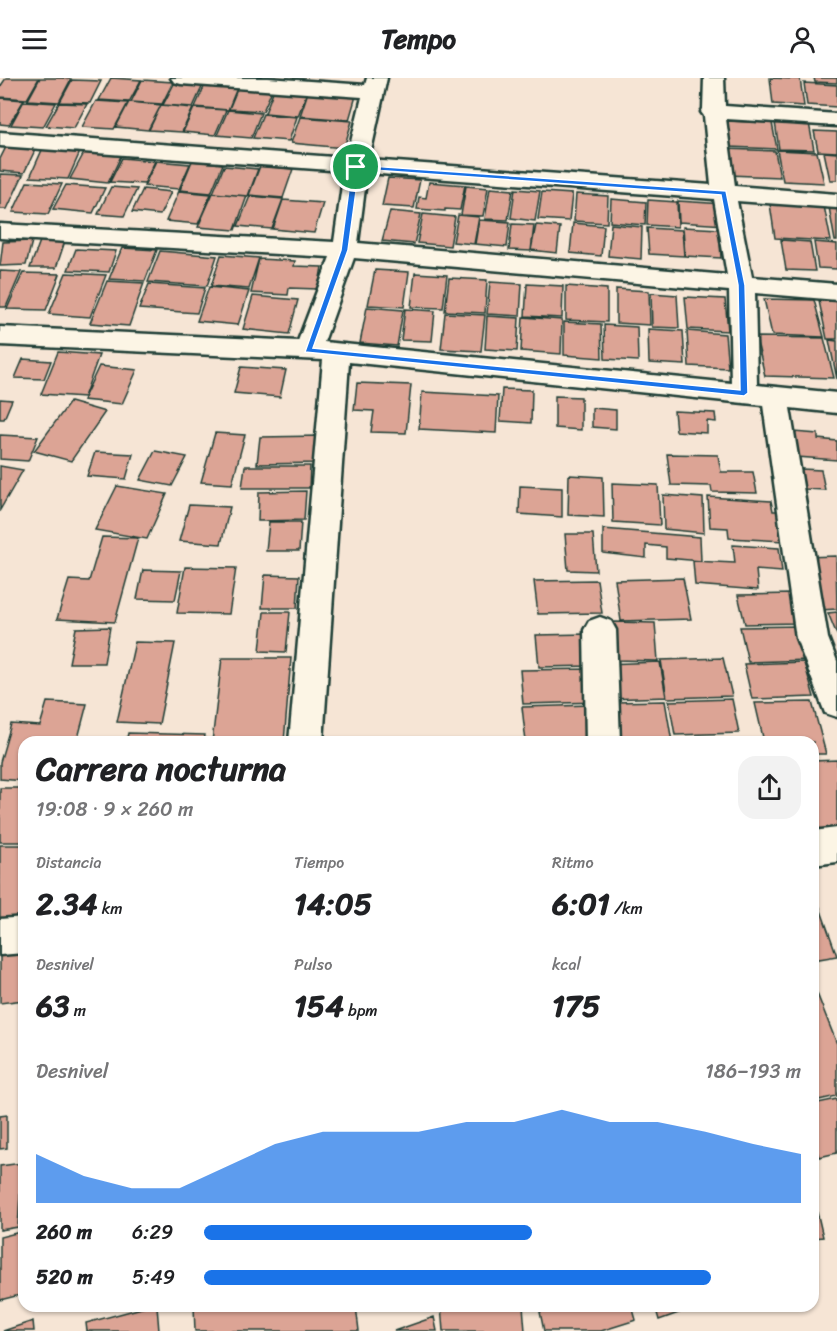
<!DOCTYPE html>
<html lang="es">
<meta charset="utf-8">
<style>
body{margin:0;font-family:Sriracha,sans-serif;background:#f2f2f2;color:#202124;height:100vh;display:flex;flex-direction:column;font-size:22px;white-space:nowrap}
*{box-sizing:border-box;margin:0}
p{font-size:20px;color:#757577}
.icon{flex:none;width:33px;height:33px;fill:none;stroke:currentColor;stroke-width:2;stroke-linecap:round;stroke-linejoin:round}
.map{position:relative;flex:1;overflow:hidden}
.drawer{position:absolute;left:18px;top:658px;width:801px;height:576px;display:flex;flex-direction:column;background:#fff;border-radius:18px;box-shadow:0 2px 4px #0004}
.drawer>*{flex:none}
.pin{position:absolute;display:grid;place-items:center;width:51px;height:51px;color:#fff;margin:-26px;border:3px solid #fff;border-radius:50%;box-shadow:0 2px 6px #0007}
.round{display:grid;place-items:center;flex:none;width:63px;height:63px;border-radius:18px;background:#f2f2f2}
.overview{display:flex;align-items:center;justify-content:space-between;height:102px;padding:0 18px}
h1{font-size:33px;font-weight:700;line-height:45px}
.figures{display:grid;grid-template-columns:repeat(3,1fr);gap:9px;height:102px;padding:6px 18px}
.figures div{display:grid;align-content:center}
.figures b{font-size:30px;font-weight:700}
.figures small{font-size:16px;font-weight:400}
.figures p{font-size:16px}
.chart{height:168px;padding:12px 18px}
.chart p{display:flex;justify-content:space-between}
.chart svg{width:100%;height:108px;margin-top:6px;fill:#1a73e8;opacity:.7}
ul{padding:0 18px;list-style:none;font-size:20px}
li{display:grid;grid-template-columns:96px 72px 1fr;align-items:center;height:45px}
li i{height:15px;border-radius:8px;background:#1a73e8}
header{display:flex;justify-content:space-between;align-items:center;height:78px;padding:0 18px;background:#fff;font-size:27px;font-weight:700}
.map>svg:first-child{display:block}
.building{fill:#dca495;stroke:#1f3d34;stroke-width:1.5}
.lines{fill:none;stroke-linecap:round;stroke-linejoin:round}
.minor-casing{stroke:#1f3d34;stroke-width:5}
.minor{fill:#fcf5e5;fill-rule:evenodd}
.route{fill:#1a73e8;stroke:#fff;stroke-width:1.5;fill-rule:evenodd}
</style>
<header><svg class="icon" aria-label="menu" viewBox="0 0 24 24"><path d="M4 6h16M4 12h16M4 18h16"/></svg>Tempo<svg class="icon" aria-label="person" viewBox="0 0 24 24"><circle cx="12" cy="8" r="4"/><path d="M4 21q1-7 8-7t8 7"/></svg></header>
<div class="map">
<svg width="837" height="1253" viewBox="0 0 837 1253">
<rect width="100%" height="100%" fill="#f6e5d5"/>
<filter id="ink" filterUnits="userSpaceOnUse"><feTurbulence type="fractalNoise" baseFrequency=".0167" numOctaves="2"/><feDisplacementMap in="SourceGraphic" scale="12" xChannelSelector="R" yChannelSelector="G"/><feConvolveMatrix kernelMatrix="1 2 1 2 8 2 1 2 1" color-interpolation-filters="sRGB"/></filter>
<g filter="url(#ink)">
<path class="building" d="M6 0H39L27 21 0 19V9Z
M40 0H62L71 1 59 24 28 22Z
M111 0 141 2 129 24 99 22Z
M770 0 800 1 804 28 773 26Z
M814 0H837V5L815 4Z
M72 2 101 3 90 25 60 24Z
M142 2 173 4 162 26 131 24Z
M175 4 203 7 193 29 163 27Z
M804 5 837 7V29L807 27Z
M205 7 237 10 228 32 195 29Z
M238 9 272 12 263 33 229 31Z
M274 11 307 14 298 38 265 35Z
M308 14 356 18 349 42 300 38Z
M0 20 24 22 9 47 0 46Z
M24 23 56 25 43 49 11 47Z
M96 23 128 25 114 51 82 49Z
M129 24 161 27 148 52 116 49Z
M59 25 87 26 74 50 46 48Z
M161 27 193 30 182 54 149 52Z
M194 30 226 32 215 57 183 54Z
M228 32 261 35 251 60 217 57Z
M263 36 297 39 289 63 253 60Z
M300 39 352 43 344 70 291 65Z
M726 43 772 45 777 71 729 69Z
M775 44 809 45 814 72 779 71Z
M814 53 837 54V74L818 73Z
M7 67 37 68 24 95 0 93V81Z
M726 71 775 73 780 99 729 97Z
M42 72 80 74 68 101 30 99Z
M777 72 817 74 824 105 783 103Z
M824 74 837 75V102H830Z
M84 75 121 78 108 105 70 101Z
M122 80 155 83 144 106 110 104Z
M156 83 190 86 179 111 144 108Z
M192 83 223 86 211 115 180 112Z
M224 88 258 91 248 118 213 115Z
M260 88 293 91 283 120 249 117Z
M0 96 23 97 7 131H0Z
M388 100 420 102 414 130 382 128Z
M27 104 62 106 48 136 13 134Z
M429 104 465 107 460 132 445 131V133L417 131 419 119 426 120Z
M66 107 105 110 93 135 53 131Z
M466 108 488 110 483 138 461 137Z
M111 109 137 111 124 138 98 136Z
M490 110 513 112 508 142 485 141Z
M143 111 171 114 160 137 132 134Z
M515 111 540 113 535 143 511 140Z
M179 113 211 116 198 146 166 143Z
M542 114 572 116 569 143 538 141Z
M213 115 247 118 235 152 198 149Z
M576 116 608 118 607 145 574 143Z
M250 118 283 121 272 151 238 148Z
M611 121 646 124 645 147 610 144Z
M283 122 323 125 314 155 273 151Z
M648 122 677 124 678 149 647 147Z
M678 123 724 126 725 147 679 144Z
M770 126 824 128 831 163 775 160Z
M829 129 837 130V163H835Z
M390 133 421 136 414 166 382 163Z
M423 136 455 139 450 168 417 165Z
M458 137 479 139 474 166 453 164Z
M479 142 510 144 507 169 475 166Z
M573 145 604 148 601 178 570 175Z
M512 146 534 147 531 173 509 172Z
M611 146 642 149 641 181 608 178Z
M536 147 560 149 557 175 531 172Z
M683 149 719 151 721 180 685 178Z
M647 150 682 152 684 178 649 176Z
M781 162 810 164 815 193 786 192Z
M32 163 26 187 0 188 3 164Z
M40 163H65L56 190H30Z
M814 164 837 166V191L818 190Z
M122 170 157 172 145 203 109 201Z
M76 171 116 173 109 194 68 192Z
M160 173 217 178 207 208 148 204Z
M221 177 259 180 249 211 211 208Z
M259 181 295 183 294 188 322 189 318 211 289 210 288 217 251 215Z
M375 192 409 194 404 229 368 227Z
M0 193 21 194 6 229H0Z
M23 195 60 196 46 232 7 231Z
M66 195 106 197 90 239 49 236Z
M415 195 447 197 443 230 411 229Z
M449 200 487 202 485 235 445 233Z
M107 203 144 205 129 248 90 245Z
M490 204 522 206 520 238 487 236Z
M149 206 205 210 197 235 139 231Z
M527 206 563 208 562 240 525 238Z
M566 208 607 211V244L566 242Z
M209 209 249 213 238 247 197 243Z
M616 211 649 213 650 247 616 245Z
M651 215 677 217 679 250 652 249Z
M253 218 298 222 289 256 243 251Z
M685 219 725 221 728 253 688 251Z
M764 221 814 222 824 259 772 257Z
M819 223H837V261H827Z
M367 229 403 232 397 268 360 265Z
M405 231 435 233 432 263 401 262Z
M445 235 485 237 481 273 441 271Z
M487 238 519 240 517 273 485 271Z
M523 239 562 242 561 276 521 273Z
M564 244 601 246 602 280 564 277Z
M604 247 637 249 638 283 605 281Z
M648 251 683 253 685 287 649 285Z
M687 253 725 256 728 290 689 288Z
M756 259 824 260 834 300 765 298Z
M829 262 837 263V301Z
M58 274 99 277 84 319 41 316Z
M23 281 51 283 44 301 15 300Z
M99 288 137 292 122 326 83 322Z
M241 289 286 292 280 319 234 315Z
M357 305 411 307 406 355 371 354 374 333 354 332Z
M502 311 532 312 531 345 500 343Z
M422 314 498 318 496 355 419 351Z
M555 318 581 319V352L555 350Z
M0 321 12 322 4 341H0Z
M70 324 105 334 71 383 34 373Z
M592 330 616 332V351L592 349Z
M674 333 715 335 716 344 707 343V355L676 353Z
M794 354 818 356V361L837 363V382L797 379Z
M215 355 245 357 232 406 201 404Z
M0 357 38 359 28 383 0 381Z
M320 358V385L257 386 260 359Z
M155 373 187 379 172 408 140 402Z
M95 374 133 376 126 401 87 398Z
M667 376 718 377 721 394H753L757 415 712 414 711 408 671 407Z
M0 388 23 392 0 432Z
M245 388H310L309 410H242Z
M801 391 821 392 825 412 805 411Z
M569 397 603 399 604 439 568 437Z
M612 405 658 407 660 447 613 444Z
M117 408 167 416 147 461 95 452Z
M520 408 562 410V439L519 436Z
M306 413 304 442 258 443 259 414Z
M663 417 703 420 704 455 664 451Z
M708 419 771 423 773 433H780L784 463 729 460 728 450 710 449Z
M189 427 230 429 221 466 179 463Z
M269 444H301L299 473H266Z
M603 451 700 459 701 483 666 480V469L646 467V480L603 475Z
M565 456H593L596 493 568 492Z
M102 459 138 460 115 544 57 541 69 502 89 503Z
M733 467 779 470 782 494 756 492 758 512 695 507 693 483 735 485Z
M836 478 837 531 820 532 805 479Z
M185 489 236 490 229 536 177 535Z
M143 492 181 493 175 522 137 521Z
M265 497 299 498 297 530H262Z
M683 500 691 541 621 543 615 502Z
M597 502 602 535 538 536 534 503Z
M791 516 799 545 745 546 738 517Z
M264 534H290L286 574 260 573Z
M837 534V557L828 535Z
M614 544 655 545 658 583 616 582Z
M799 548 809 582 748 584 740 549Z
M110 549 104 585H69L76 550Z
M588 556 592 588 539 589 536 557Z
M135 564 175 565 159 646 117 644Z
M222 580H291L284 664H212Z
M723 580 732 618 667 620 661 582Z
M660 584 666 619 608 621 603 586Z
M804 584 814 619 752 621 744 586Z
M594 591 599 624 523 626 520 592Z
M732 621 739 655 675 657 669 623Z
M665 623 672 664H621L615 624Z
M47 624 87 626 77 664H24V703L0 701V684L11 646 40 648Z
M812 624 826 676H813V664H764L755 625Z
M593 627 598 664H526L522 629Z
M128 655 205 657 204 664H126Z
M837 682V760H813V683Z
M0 710H24V764H0Z
M0 767H24V846H0Z
M813 827H819L837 878 813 882Z
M24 873V922L0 925V875Z
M816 913 837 966V1018L814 1023 813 914Z
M837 1021V1075L819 1079 813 1062V1026Z
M7 1037V1070L0 1071V1038Z
M22 1085 18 1149 0 1152V1088Z
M24 1085V1148L20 1149Z
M813 1116 823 1159 813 1160Z
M24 1153V1216L0 1222V1159Z
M149 1228H157L159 1253H87L86 1245Z
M194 1228H356L359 1253H195Z
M441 1228H523L525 1253H443Z
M557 1228H632L636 1242 601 1253H544L540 1234Z
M655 1228H698L659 1242Z
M434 1239 437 1253H394Z
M33 1243 34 1253H3Z"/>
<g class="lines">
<g class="minor-casing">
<path id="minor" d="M171 0H268L365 7 367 0H387L369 82 711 107 704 38 701 34 703 31 704 0H724L725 28 837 36V48L726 41 735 108 837 116V130L737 123 752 199 837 206V222L755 215 757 307 837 315V335L790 330 828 560 837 583V639L825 635 796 560 763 327 349 284 323 664H289L323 282 0 267V249L298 263 330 179 0 160V146L334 164 344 93 0 68V54L347 80 362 19 181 6 174 4ZM367 95 714 121 727 197 358 165ZM354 180 729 213 731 305 324 264Z
M600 539 611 543 616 552 620 664H586L584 552 589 543Z
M837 750V784L813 787V753Z
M24 839V875L0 877V841Z"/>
</g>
<use href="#minor" class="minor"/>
</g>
</g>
<path class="route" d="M356 87 726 113 745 207 748 315 744 318 305 274 341 172 352 89ZM359 91 721 117 738 207 740 312 313 270 348 172Z"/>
</svg>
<div class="pin" style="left:356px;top:89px;background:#1e9e55"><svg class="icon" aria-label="arrive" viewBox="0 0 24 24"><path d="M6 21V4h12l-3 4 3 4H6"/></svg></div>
<section class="drawer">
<div class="overview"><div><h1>Carrera nocturna</h1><p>19:08 · 9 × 260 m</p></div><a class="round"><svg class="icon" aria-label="share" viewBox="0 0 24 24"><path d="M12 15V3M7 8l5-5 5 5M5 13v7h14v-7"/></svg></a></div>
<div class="figures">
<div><p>Distancia</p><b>2.34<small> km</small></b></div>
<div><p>Tiempo</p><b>14:05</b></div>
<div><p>Ritmo</p><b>6:01<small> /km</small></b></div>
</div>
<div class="figures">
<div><p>Desnivel</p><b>63<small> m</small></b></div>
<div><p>Pulso</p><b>154<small> bpm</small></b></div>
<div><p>kcal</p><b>175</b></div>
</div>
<div class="chart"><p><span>Desnivel</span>186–193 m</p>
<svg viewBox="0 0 160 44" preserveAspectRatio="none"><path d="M0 44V24L10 33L20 38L30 38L40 29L50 20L60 15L70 15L80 15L90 11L100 11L110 6L120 11L130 11L140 15L150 20L160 24V44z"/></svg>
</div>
<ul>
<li><b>260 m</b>6:29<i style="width:55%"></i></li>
<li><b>520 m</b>5:49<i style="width:85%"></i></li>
</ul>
</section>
</div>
